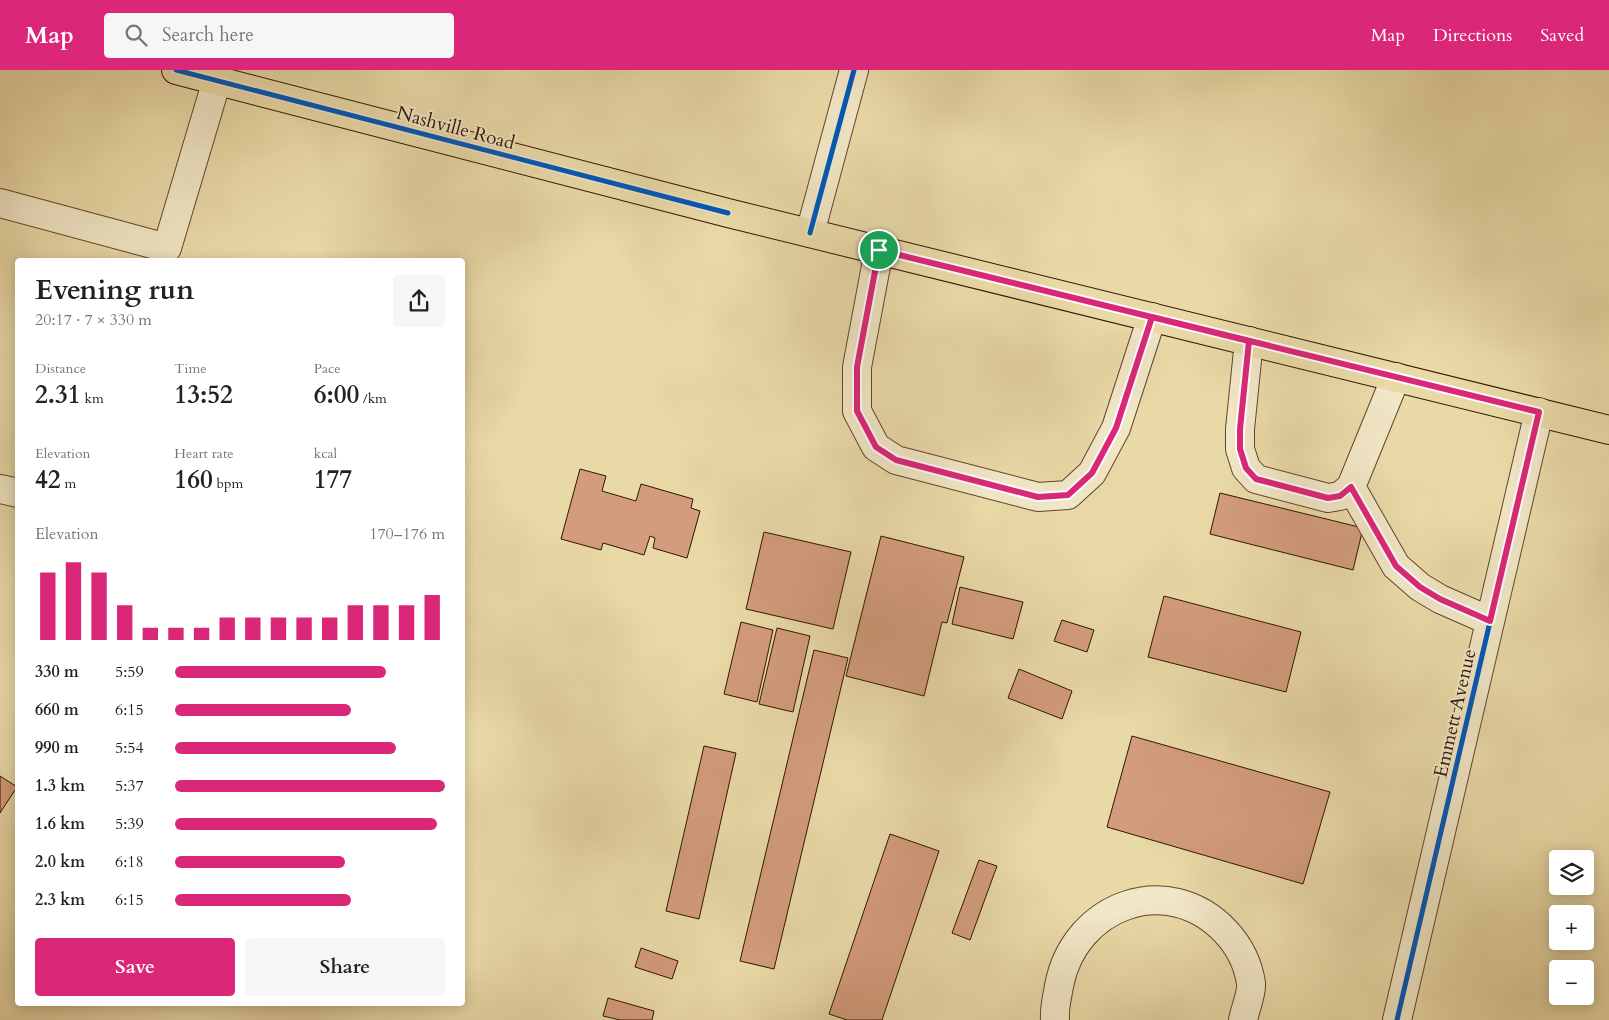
<!DOCTYPE html>
<meta charset="utf-8">
<style>
body{margin:0;font-family:Cardo,serif;background:#f6f6f6;color:#222;height:100vh;display:flex;flex-direction:column;font-size:19px;white-space:nowrap}
*{box-sizing:border-box;margin:0}
p{font-size:16px;color:#767676}
.icon{flex:none;width:28px;height:28px;fill:none;stroke:currentColor;stroke-width:2;stroke-linecap:round;stroke-linejoin:round}
.map{position:relative;flex:1;overflow:hidden}
.details{position:absolute;left:15px;top:188px;width:450px;height:748px;display:flex;flex-direction:column;background:#fff;border-radius:5px;box-shadow:0 2px 12px #0003}
.details>*{flex:none}
.buttons{position:absolute;left:1549px;top:780px;display:grid;gap:10px}
.buttons a{display:grid;place-items:center;width:45px;height:45px;border-radius:5px;background:#fff;box-shadow:0 2px 12px #0003;font-size:25px}
.pin{position:absolute;display:grid;place-items:center;width:42px;height:42px;color:#fff;margin:-21px;border:2px solid #fff;border-radius:50%;box-shadow:0 1px 5px #0007}
.round{display:grid;place-items:center;flex:none;width:52px;height:52px;border-radius:5px;background:#f6f6f6}
.head{display:flex;align-items:center;justify-content:space-between;height:85px;padding:0 20px}
h1{font-size:28px;font-weight:600;line-height:38px}
.metrics{display:grid;grid-template-columns:repeat(3,1fr);gap:8px;height:85px;padding:5px 20px}
.metrics div{display:grid;align-content:center}
.metrics b{font-size:25px;font-weight:600}
.metrics small{font-size:14px;font-weight:400}
.metrics p{font-size:14px}
.chart{height:140px;padding:10px 20px}
.chart p{display:flex;justify-content:space-between}
.chart svg{width:100%;height:90px;margin-top:5px;stroke:#db2777;stroke-width:6}
.button{display:flex;gap:10px;margin-top:auto;padding:10px 20px}
.button a{flex:1;height:58px;border-radius:5px;background:#db2777;color:#fff;font-size:20px;font-weight:600;line-height:58px;text-align:center}
.button a+a{background:#f6f6f6;color:#222}
ul{padding:0 20px;list-style:none;font-size:16px}
li{display:grid;grid-template-columns:80px 60px 1fr;align-items:center;height:38px}
li i{height:12px;border-radius:6px;background:#db2777}
header{display:flex;align-items:center;gap:30px;box-sizing:border-box;height:70px;padding:0 25px;background:#db2777;color:#fff}
header strong{font-size:24px}
nav{display:flex;gap:28px;margin-inline-start:auto;font-size:18px}
.search{width:350px;height:45px;background:#f6f6f6;display:flex;align-items:center;gap:12px;box-sizing:border-box;padding:0 18px;border-radius:5px;color:#767676;font-size:19px}
.map>svg:first-child{display:block}
.building{fill:#d39c7c;stroke:#301500}
.lines{fill:none;stroke-linecap:round;stroke-linejoin:round}
.minor-casing{stroke:#5e462a;stroke-width:30}
.major-casing{stroke:#301500;stroke-width:30}
.minor{stroke:#f1e6c6;stroke-width:28}
.major{stroke:#e9d9a7;stroke-width:28}
.cycleway-casing{stroke:#f1e6c6;stroke-width:8}
.cycleway{stroke:#0057b8;stroke-width:5}
.route-casing{stroke:#fff;stroke-width:10}
.route{stroke:#db2777;stroke-width:6}
.labels{text-anchor:middle;stroke-width:4;stroke-linejoin:round;paint-order:stroke}
.street-label{font-size:19px;fill:#301500;stroke:#f1e6c6}
</style>
<header>
<strong>Map</strong>
<div class="search"><svg class="icon" aria-label="search" viewBox="0 0 24 24"><circle cx="10" cy="10" r="6"/><path d="M15 15l6 6"/></svg>Search here</div>
<nav><a>Map</a><a>Directions</a><a>Saved</a></nav>
</header>
<div class="map">
<svg width="1609" height="950" viewBox="0 0 1609 950">
<rect width="100%" height="100%" fill="#e9d9a7"/>
<filter id="stains"><feTurbulence type="fractalNoise" baseFrequency=".004" numOctaves="4"/><feColorMatrix values="0 0 0 0 .2 0 0 0 0 .09 0 0 0 0 .02 0 0 0 .5 -.17"/></filter>
<radialGradient id="worn" r=".72"><stop offset=".6" stop-color="#630" stop-opacity="0"/><stop offset="1" stop-color="#630" stop-opacity=".3"/></radialGradient>
<path class="building" d="M580 399 606 406 602 421 636 431 641 414 693 429 691 438 700 441 687 488 653 478 655 468 650 466 644 485 603 473 601 480 561 469Z
M1220 423 1363 458 1353 500 1210 464Z
M764 462 851 482 833 559 746 539Z
M881 466 964 487 947 553 942 552 924 626 846 606Z
M960 517 1023 532 1013 569 952 554Z
M1164 526 1301 562 1286 622 1148 587Z
M1062 550 1094 560 1087 582 1054 571Z
M741 552 773 560 757 632 724 624Z
M777 558 810 566 793 642 759 634Z
M814 580 848 588 774 899 740 891Z
M1019 599 1072 621 1062 649 1008 628Z
M1132 666 1330 722 1303 814 1107 757Z
M704 676 736 683 699 849 666 841Z
M0 706 17 717 0 743Z
M890 764 939 781 882 950H847L829 944Z
M979 790 997 796 970 870 952 863Z
M641 878 678 891 672 909 635 897Z
M608 928 654 941 652 950H620L603 946Z"/>
<g class="lines">
<g class="minor-casing">
<path id="minor" d="M0 133 167 178 217 10
M810 163 854 0
M879 180 857 297V341L876 377 896 390 1038 427 1068 425 1092 403 1116 358 1152 247
M1249 271 1240 359V379L1246 398 1256 409 1328 428 1340 426 1351 417 1396 307
M1351 417 1396 496 1420 517 1440 529 1490 551
M0 419 18 423
M1055 950C1054 938 1057 928 1059 916 1074 835 1168 800 1226 862 1239 876 1248 894 1251 913 1252 924 1245 939 1243 950
M1397 950 1539 342"/>
</g>
<g class="major-casing">
<path id="major" d="M176 0 728 143 1609 360"/>
</g>
<use href="#minor" class="minor"/>
<use href="#major" class="major"/>
<g class="cycleway-casing">
<path id="cycleway" d="M176 0 728 143
M810 163 854 0
M1397 950 1539 342"/>
</g>
<use href="#cycleway" class="cycleway"/>
</g>
<g class="lines">
<g class="route-casing">
<path id="route" d="M879 180 1249 271 1240 359V379L1246 398 1256 409 1328 428 1340 426 1351 417 1396 496 1420 517 1440 529 1490 551 1539 342 1152 247 1116 358 1092 403 1068 425 1038 427 896 390 876 377 857 341V297L879 180"/>
</g>
<use href="#route" class="route"/>
</g>
<g class="labels">
<g class="street-label">
<text transform="translate(456 57) rotate(15)" y="7">Nashville Road</text>
<text transform="translate(1454 643) rotate(-77)" y="7">Emmett Avenue</text>
</g>
</g>
<rect width="100%" height="100%" filter="url(#stains)"/>
<rect width="100%" height="100%" fill="url(#worn)"/>
</svg>
<div class="buttons">
<a><svg class="icon" aria-label="layers" viewBox="0 0 24 24"><path d="M12 4l9 5-9 5-9-5zM3 14l9 5 9-5"/></svg></a>
<a>+</a>
<a>−</a>
</div>
<div class="pin" style="left:879px;top:180px;background:#1e9e55"><svg class="icon" aria-label="arrive" viewBox="0 0 24 24"><path d="M6 21V4h12l-3 4 3 4H6"/></svg></div>
<section class="details">
<div class="head"><div><h1>Evening run</h1><p>20:17 · 7 × 330 m</p></div><a class="round"><svg class="icon" aria-label="share" viewBox="0 0 24 24"><path d="M12 15V3M7 8l5-5 5 5M5 13v7h14v-7"/></svg></a></div>
<div class="metrics">
<div><p>Distance</p><b>2.31<small> km</small></b></div>
<div><p>Time</p><b>13:52</b></div>
<div><p>Pace</p><b>6:00<small> /km</small></b></div>
</div>
<div class="metrics">
<div><p>Elevation</p><b>42<small> m</small></b></div>
<div><p>Heart rate</p><b>160<small> bpm</small></b></div>
<div><p>kcal</p><b>177</b></div>
</div>
<div class="chart"><p><span>Elevation</span>170–176 m</p>
<svg viewBox="0 0 160 44" preserveAspectRatio="none"><path d="M5 44V11M15 44V6M25 44V11M35 44V27M45 44V38M55 44V38M65 44V38M75 44V33M85 44V33M95 44V33M105 44V33M115 44V33M125 44V27M135 44V27M145 44V27M155 44V22"/></svg>
</div>
<ul>
<li><b>330 m</b>5:59<i style="width:78%"></i></li>
<li><b>660 m</b>6:15<i style="width:65%"></i></li>
<li><b>990 m</b>5:54<i style="width:82%"></i></li>
<li><b>1.3 km</b>5:37<i style="width:100%"></i></li>
<li><b>1.6 km</b>5:39<i style="width:97%"></i></li>
<li><b>2.0 km</b>6:18<i style="width:63%"></i></li>
<li><b>2.3 km</b>6:15<i style="width:65%"></i></li>
</ul>
<div class="button"><a>Save</a><a>Share</a></div>
</section>
</div>
